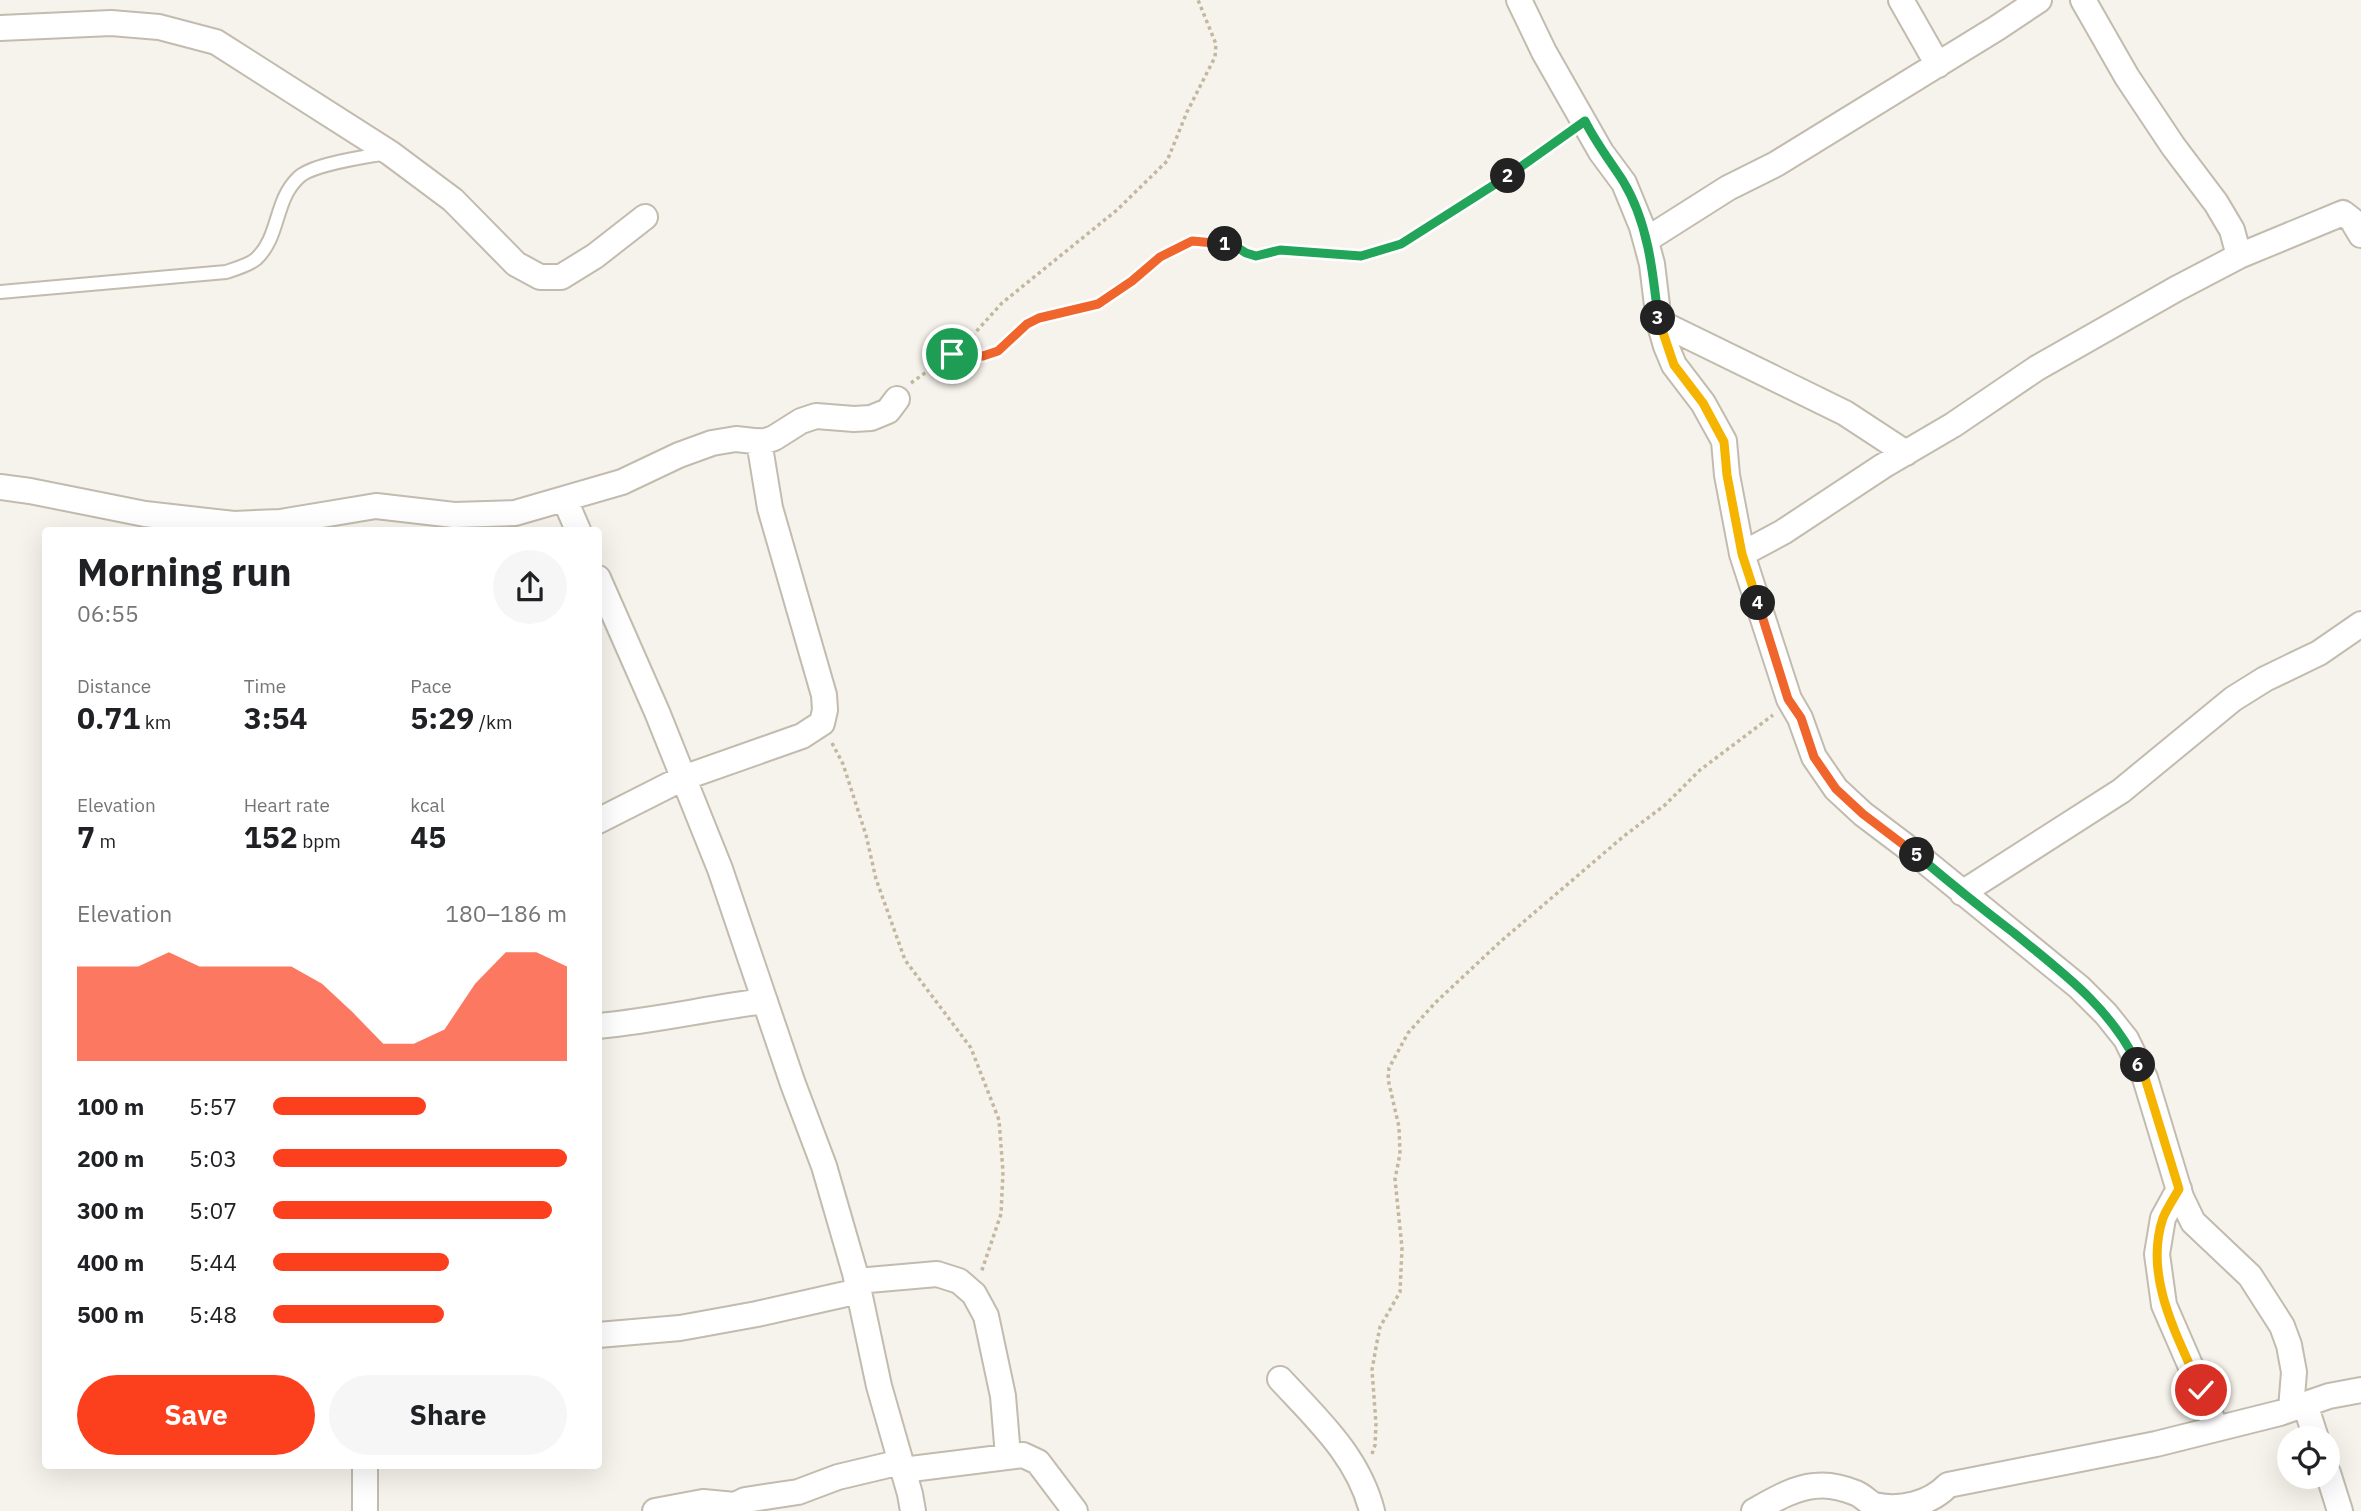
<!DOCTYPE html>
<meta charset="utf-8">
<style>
body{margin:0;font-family:"IBM Plex Sans",sans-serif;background:#f6f6f6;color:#202124;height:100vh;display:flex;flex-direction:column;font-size:26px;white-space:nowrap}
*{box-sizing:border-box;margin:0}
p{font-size:23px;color:#757577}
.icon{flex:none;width:38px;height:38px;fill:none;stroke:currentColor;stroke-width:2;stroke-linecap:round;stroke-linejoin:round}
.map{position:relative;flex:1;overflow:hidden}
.side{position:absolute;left:42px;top:527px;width:560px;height:942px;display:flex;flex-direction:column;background:#fff;border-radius:7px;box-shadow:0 7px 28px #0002}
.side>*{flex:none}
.fabs{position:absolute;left:2277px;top:1426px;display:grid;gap:14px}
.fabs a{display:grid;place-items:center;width:63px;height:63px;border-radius:50%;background:#fff;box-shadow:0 7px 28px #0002;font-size:35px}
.pin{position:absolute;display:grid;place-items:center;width:60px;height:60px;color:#fff;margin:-30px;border:4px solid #fff;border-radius:50%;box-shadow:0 2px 7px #0007}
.km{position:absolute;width:35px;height:35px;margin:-18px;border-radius:50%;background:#222;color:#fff;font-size:19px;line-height:35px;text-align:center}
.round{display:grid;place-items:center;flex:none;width:74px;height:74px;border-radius:37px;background:#f6f6f6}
.head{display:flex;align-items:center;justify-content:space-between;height:119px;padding:0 35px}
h1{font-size:38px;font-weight:700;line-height:52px}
.figures{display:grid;grid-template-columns:repeat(3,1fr);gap:10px;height:119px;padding:7px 35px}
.figures div{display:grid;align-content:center}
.figures b{font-size:30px;font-weight:700}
.figures small{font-size:19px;font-weight:400}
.figures p{font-size:19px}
.chart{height:196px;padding:14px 35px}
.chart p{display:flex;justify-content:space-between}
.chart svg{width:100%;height:126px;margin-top:7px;fill:#fc3f1d;opacity:.7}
.button{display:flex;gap:14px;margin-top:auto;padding:14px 35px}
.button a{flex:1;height:80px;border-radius:42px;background:#fc3f1d;color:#fff;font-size:28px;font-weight:700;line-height:80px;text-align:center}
.button a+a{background:#f6f6f6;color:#202124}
ul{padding:0 35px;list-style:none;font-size:23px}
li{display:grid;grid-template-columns:112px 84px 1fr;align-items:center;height:52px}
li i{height:18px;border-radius:9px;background:#fc3f1d}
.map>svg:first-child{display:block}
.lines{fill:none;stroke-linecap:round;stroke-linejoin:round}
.lane-casing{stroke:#c2bbae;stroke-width:16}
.street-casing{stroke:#c2bbae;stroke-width:28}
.path{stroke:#c4b79f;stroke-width:3.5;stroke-dasharray:3.5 3.5;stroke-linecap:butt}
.lane{stroke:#fff;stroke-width:12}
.street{stroke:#fff;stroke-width:24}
.split-1-casing{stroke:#fff;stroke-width:14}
.split-2-casing{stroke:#fff;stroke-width:14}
.split-3-casing{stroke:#fff;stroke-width:14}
.split-4-casing{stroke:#fff;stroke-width:14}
.split-5-casing{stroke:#fff;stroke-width:14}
.split-6-casing{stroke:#fff;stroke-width:14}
.split-7-casing{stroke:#fff;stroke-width:14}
.split-1{stroke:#f0652b;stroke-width:9}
.split-2{stroke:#22a559;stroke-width:9}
.split-3{stroke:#22a559;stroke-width:9}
.split-4{stroke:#f5b400;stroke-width:9}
.split-5{stroke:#f0652b;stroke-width:9}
.split-6{stroke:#22a559;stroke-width:9}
.split-7{stroke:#f5b400;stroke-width:9}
</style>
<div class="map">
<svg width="2361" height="1511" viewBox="0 0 2361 1511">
<rect width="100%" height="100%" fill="#f6f3ec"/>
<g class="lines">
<g class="lane-casing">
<path id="lane" d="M0 292 226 272C235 269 249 265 256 259 280 237 274 201 298 178 311 164 366 157 386 153"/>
</g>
<g class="street-casing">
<path id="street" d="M1519 0 1544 52 1601 152 1624 183 1642 227 1652 264 1659 322 1666 346 1674 365 1703 403 1724 441 1727 475 1742 554 1789 699 1800 718 1814 757 1836 789 1863 814 1916 854 2079 987 2106 1014 2126 1039 2145 1078 2181 1197 2193 1222 2250 1276 2282 1326 2289 1345 2294 1372 2291 1409
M1901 0 1938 65
M2083 0 2127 77 2173 146 2216 203 2232 230 2239 256
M0 28 111 23 159 27 216 42 390 153 453 200 516 264 540 277H561L595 256 645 217
M1646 240 1728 188 1776 164 1997 28 2039 0
M1659 322 1845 413 1906 453
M0 487 30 491 145 514 234 524 280 522 376 506 454 515 515 513 622 482 679 455 712 443 736 439 763 442 774 438 801 421 816 416 854 419 871 418 888 411 897 399
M565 500 578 530
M1742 554 1783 532 1883 466 1953 425 2037 368 2176 289 2239 256 2343 213 2352 220 2361 235
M598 578 657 712 720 869 793 1084 824 1166 855 1273 879 1386 910 1494 913 1511
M598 821 683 778 802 736 822 723 825 710 824 695 770 508 759 441
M1962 893 2121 791 2233 699 2265 679 2319 653 2361 624
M598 1026C654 1021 709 1008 765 1001
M2179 1189 2163 1218 2157 1254 2164 1305 2201 1390 2216 1429
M857 1281 937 1274 959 1281 974 1294 986 1316 1003 1396 1008 1456
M598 1335 680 1328 757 1314 859 1291
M1280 1379C1317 1419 1358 1456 1372 1511
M2305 1404 2316 1438
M365 1465V1511
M903 1470 1023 1455 1038 1462 1075 1511
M2328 1473 2340 1511
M655 1511 703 1502 735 1505
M734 1511 735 1505 745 1500 798 1492 838 1477 901 1462
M1754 1511C1772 1501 1793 1488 1814 1486 1828 1484 1844 1488 1856 1493 1863 1496 1868 1502 1874 1505 1900 1511 1930 1504 1948 1485L2156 1444 2280 1413 2329 1396 2361 1390"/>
</g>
<path class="path" d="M952 353 983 357 998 350 1027 324 1039 318 1098 304 1132 281 1160 257 1192 241 1232 245 1246 253 1256 256 1280 250 1361 256 1401 244 1472 200 1566 135
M911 383 963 346 1002 303 1117 210 1167 161 1187 112 1215 57 1216 44 1198 0
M832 743 843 764 866 835 876 879 905 960 971 1048 999 1120 1003 1172 1001 1214 981 1273
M1372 1454 1375 1445 1376 1424 1372 1370 1377 1342 1380 1327 1400 1292 1402 1248 1395 1179 1400 1154 1399 1127 1388 1079 1389 1068 1408 1033 1435 1003 1500 942 1624 836 1665 805 1700 770 1773 715"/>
<use href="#lane" class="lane"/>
<use href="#street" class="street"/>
</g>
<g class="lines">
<g class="split-1-casing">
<path id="split-1" d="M952 354 983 356 998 351 1027 324 1039 318 1098 304 1132 281 1160 257 1192 241 1225 244"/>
</g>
<g class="split-2-casing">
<path id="split-2" d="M1225 244H1232L1246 253 1256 256 1280 250 1361 256 1401 244 1508 176"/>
</g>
<g class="split-3-casing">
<path id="split-3" d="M1508 176 1585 121C1596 143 1610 161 1623 181 1648 222 1653 272 1658 318"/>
</g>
<g class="split-4-casing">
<path id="split-4" d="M1658 318 1674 365 1703 403 1724 442 1727 475 1742 554 1758 603"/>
</g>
<g class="split-5-casing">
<path id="split-5" d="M1758 603 1788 699 1801 718 1814 757 1836 789 1863 814 1917 855"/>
</g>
<g class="split-6-casing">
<path id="split-6" d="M1917 855C1949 882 1981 908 2014 933 2063 973 2110 1007 2138 1065"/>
</g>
<g class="split-7-casing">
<path id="split-7" d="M2138 1065 2145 1078 2179 1189C2174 1198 2167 1208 2163 1218 2143 1277 2178 1337 2201 1390"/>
</g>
<use href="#split-1" class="split-1"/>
<use href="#split-2" class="split-2"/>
<use href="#split-3" class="split-3"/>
<use href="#split-4" class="split-4"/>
<use href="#split-5" class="split-5"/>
<use href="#split-6" class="split-6"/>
<use href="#split-7" class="split-7"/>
</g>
</svg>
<div class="fabs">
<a><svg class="icon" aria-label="locate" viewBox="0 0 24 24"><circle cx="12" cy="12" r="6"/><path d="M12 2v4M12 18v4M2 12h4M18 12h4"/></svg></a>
</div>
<div class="pin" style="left:952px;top:354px;background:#1e9e55"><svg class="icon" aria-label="arrive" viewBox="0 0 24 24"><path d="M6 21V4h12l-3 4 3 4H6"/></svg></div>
<div class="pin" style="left:2201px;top:1390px;background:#d93025"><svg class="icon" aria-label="check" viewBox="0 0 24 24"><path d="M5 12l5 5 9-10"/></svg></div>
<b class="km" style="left:1225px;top:244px">1</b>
<b class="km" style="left:1508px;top:176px">2</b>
<b class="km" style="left:1658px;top:318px">3</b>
<b class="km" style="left:1758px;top:603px">4</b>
<b class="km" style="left:1917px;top:855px">5</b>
<b class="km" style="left:2138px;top:1065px">6</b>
<section class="side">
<div class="head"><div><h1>Morning run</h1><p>06:55</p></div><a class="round"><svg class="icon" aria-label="share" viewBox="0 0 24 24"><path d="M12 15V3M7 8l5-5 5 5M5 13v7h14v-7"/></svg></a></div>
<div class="figures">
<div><p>Distance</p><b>0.71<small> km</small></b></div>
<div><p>Time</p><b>3:54</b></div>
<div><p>Pace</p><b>5:29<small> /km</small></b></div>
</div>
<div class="figures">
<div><p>Elevation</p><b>7<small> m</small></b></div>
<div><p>Heart rate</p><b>152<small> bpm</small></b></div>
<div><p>kcal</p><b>45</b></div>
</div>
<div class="chart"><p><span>Elevation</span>180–186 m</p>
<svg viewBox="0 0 160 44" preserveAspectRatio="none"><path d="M0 44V11L10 11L20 11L30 6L40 11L50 11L60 11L70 11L80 17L90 27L100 38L110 38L120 33L130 17L140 6L150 6L160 11V44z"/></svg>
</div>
<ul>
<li><b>100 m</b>5:57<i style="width:52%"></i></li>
<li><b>200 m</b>5:03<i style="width:100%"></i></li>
<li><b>300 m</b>5:07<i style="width:95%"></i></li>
<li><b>400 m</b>5:44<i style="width:60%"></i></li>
<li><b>500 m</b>5:48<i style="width:58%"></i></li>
</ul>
<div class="button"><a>Save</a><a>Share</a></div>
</section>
</div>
